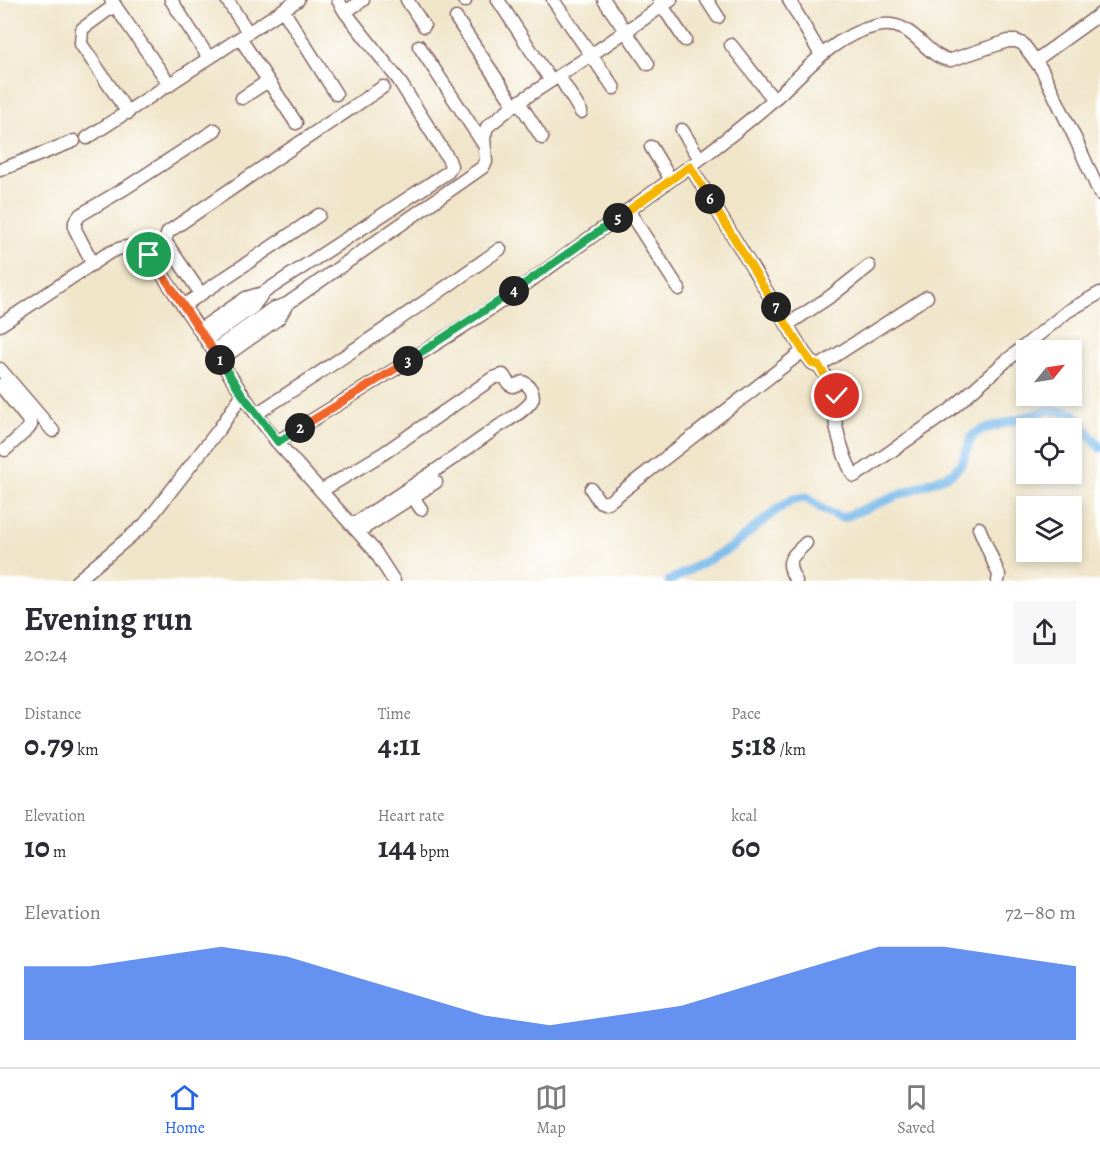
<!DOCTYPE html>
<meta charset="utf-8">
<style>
body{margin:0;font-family:Alegreya,serif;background:#f7f7f7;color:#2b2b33;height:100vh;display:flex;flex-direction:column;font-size:22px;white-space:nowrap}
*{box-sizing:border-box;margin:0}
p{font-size:20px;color:#7c7c81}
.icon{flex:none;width:33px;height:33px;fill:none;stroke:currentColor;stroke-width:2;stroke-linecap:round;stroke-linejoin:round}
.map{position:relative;height:581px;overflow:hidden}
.drawer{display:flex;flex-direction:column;background:#fff;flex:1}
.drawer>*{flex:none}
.needle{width:39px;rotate:60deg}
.buttons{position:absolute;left:1016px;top:340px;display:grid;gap:12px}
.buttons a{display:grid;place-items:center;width:66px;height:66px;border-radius:0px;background:#fff;box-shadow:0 3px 9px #0003;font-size:30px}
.pin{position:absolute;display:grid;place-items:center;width:51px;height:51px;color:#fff;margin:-26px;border:3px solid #fff;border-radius:50%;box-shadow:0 2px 6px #0007}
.km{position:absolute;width:30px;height:30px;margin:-15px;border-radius:50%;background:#222;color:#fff;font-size:16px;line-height:30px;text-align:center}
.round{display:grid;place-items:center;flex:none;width:63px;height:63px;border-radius:0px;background:#f7f7f7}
.head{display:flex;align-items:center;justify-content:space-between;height:102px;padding:0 24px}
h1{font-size:33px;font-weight:700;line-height:45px}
.metrics{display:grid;grid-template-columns:repeat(3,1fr);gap:9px;height:102px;padding:6px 24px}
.metrics div{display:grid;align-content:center}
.metrics b{font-size:30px;font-weight:700}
.metrics small{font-size:16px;font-weight:400}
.metrics p{font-size:16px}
.chart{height:168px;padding:12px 24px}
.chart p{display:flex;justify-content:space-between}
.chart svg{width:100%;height:108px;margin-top:6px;fill:#2563eb;opacity:.7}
.menu{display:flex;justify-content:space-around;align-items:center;height:84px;border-top:2px solid #e1e1e2;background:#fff;font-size:16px;color:#7c7c81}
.menu a{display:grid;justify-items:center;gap:3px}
.menu .current{color:#2563eb}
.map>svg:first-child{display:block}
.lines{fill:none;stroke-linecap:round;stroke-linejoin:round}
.canal{stroke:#73b7e9;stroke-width:9}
.minor-casing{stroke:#846462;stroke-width:15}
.minor{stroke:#fff;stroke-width:12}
.split-1-casing{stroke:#fff;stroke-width:12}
.split-2-casing{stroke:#fff;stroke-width:12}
.split-3-casing{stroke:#fff;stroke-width:12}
.split-4-casing{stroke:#fff;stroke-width:12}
.split-5-casing{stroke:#fff;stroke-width:12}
.split-6-casing{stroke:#fff;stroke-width:12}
.split-7-casing{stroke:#fff;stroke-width:12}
.split-8-casing{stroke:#fff;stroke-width:12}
.split-1{stroke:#f0652b;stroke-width:8}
.split-2{stroke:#22a559;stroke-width:8}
.split-3{stroke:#f0652b;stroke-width:8}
.split-4{stroke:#22a559;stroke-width:8}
.split-5{stroke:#22a559;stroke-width:8}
.split-6{stroke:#f5b400;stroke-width:8}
.split-7{stroke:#f5b400;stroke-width:8}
.split-8{stroke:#f5b400;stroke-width:8}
</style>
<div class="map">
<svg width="1100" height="581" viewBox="0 0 1100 581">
<rect width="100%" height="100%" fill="#fff"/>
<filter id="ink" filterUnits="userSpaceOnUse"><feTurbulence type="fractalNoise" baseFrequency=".0167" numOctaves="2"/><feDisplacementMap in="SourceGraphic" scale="12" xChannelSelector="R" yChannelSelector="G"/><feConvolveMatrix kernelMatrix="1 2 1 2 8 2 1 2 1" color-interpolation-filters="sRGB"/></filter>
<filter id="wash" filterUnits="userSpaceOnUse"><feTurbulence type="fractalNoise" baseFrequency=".008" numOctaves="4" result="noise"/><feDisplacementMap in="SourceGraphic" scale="24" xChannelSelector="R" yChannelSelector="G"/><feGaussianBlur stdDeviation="1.35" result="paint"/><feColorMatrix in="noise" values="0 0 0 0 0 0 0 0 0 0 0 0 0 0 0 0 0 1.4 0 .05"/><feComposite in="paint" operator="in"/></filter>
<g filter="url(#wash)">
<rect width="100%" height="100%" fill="#f0e5c9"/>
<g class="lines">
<path class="canal" d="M669 581 732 547 775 511 793 499 807 497 822 509 842 518 951 474 962 463 972 436 981 430 1049 410 1073 413 1100 448"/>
</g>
</g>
<g filter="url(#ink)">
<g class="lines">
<g class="minor-casing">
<path id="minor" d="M111 0 170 85
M171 0 209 58
M227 0 248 32
M407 0 424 26
M464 0 465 1
M498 0 551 81
M553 0 614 88
M604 0 648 64
M707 0 718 17
M789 0 821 55
M659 1 685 40
M115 5 82 29 81 44 128 113
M283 10 336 94
M345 12 363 0
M456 18 514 105
M240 38 296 123
M731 45 774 100
M419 46 484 145
M1036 60 1100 14
M559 76 581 112
M242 98 268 81
M519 102 542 138
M682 130 700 159
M87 138 298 0
M651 147 671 180
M690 166 803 351 812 363 819 366 836 392C838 400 834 407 835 416 835 429 846 464 854 476L864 470 949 411 1006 361 1068 311 1100 293
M0 170 74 141
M628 210 679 289
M93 264 75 229V222L80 215 127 187 215 130
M263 293 448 172 451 166 449 160 398 79 345 12 338 0
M201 294 165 241 168 232 262 168 383 87
M287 304 483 167 486 162 484 138 487 127 514 105 591 55 671 0
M183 306 319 215
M0 325 107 254C123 246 134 242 149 255L256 414 277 442 374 550 394 581
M787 325 831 296 869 266
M199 330 246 298 263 293 253 307 206 340
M213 351 272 309 287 304 279 318 220 360
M819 366 927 297
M0 369 53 431
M0 385 29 421 31 425 29 428 5 450
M256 414C339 361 420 306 500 249
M277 442C344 400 412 360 478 317 530 283 579 245 630 209 653 192 677 176 700 159 724 141 748 122 771 102 803 74 832 36 876 26 915 17 924 59 951 60L1008 41H1016L1023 44 1042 70 1075 138 1100 194
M591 489 599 501 604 503 610 501 803 351
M321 491 384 453 493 378 503 375 509 384 513 386 523 382C529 385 535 393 532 400 528 409 507 421 499 426 451 461 402 493 352 525
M413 497 421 509
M979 528 999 575 998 581
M358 532 436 482
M77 581 145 524 220 428 242 395
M796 581C784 560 791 558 806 543"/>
</g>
<use href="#minor" class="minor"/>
</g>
</g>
<g class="lines" filter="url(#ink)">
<g class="split-1-casing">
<path id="split-1" d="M149 255 220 360"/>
</g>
<g class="split-2-casing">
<path id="split-2" d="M220 360 242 394 278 442 300 428"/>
</g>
<g class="split-3-casing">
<path id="split-3" d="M300 428 408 361"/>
</g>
<g class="split-4-casing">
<path id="split-4" d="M408 361 514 291"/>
</g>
<g class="split-5-casing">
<path id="split-5" d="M514 291 618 218"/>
</g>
<g class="split-6-casing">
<path id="split-6" d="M618 218 690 166 710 199"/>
</g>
<g class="split-7-casing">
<path id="split-7" d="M710 199 776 307"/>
</g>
<g class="split-8-casing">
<path id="split-8" d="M776 307 803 351 812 363 819 366 836 392 837 396"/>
</g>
<use href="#split-1" class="split-1"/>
<use href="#split-2" class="split-2"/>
<use href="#split-3" class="split-3"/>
<use href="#split-4" class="split-4"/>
<use href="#split-5" class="split-5"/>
<use href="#split-6" class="split-6"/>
<use href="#split-7" class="split-7"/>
<use href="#split-8" class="split-8"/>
</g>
</svg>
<div class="buttons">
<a><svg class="needle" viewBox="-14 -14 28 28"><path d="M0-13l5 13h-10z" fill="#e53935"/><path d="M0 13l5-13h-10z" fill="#7c7c81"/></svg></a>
<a><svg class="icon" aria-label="locate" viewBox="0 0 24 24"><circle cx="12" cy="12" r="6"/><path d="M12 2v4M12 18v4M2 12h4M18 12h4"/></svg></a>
<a><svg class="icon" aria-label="layers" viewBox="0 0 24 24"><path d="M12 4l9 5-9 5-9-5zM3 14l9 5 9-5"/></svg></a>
</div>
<div class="pin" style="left:149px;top:255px;background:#1e9e55"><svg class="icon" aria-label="arrive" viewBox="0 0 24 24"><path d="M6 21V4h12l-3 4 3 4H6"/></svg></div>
<div class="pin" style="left:837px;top:396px;background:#d93025"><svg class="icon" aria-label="check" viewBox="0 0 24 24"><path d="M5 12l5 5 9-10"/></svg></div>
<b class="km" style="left:220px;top:360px">1</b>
<b class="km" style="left:300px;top:428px">2</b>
<b class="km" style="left:408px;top:361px">3</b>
<b class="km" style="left:514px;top:291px">4</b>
<b class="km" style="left:618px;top:218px">5</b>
<b class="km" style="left:710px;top:199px">6</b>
<b class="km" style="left:776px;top:307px">7</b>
</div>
<section class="drawer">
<div class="head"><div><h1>Evening run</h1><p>20:24</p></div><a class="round"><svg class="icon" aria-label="share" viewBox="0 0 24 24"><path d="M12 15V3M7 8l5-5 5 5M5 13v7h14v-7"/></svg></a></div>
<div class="metrics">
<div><p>Distance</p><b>0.79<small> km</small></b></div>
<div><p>Time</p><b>4:11</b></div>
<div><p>Pace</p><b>5:18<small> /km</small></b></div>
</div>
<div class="metrics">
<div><p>Elevation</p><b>10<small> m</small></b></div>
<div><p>Heart rate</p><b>144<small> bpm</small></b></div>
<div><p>kcal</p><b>60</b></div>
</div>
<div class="chart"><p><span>Elevation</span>72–80 m</p>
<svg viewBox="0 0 160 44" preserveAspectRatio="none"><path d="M0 44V14L10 14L20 10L30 6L40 10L50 18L60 26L70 34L80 38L90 34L100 30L110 22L120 14L130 6L140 6L150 10L160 14V44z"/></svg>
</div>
</section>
<nav class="menu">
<a class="current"><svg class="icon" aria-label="home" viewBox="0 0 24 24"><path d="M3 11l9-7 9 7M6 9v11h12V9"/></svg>Home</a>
<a><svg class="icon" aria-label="map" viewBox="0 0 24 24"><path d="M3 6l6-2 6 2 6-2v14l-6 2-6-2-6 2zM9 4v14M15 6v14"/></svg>Map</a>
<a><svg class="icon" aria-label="saved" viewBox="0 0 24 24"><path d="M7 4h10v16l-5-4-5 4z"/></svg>Saved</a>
</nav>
